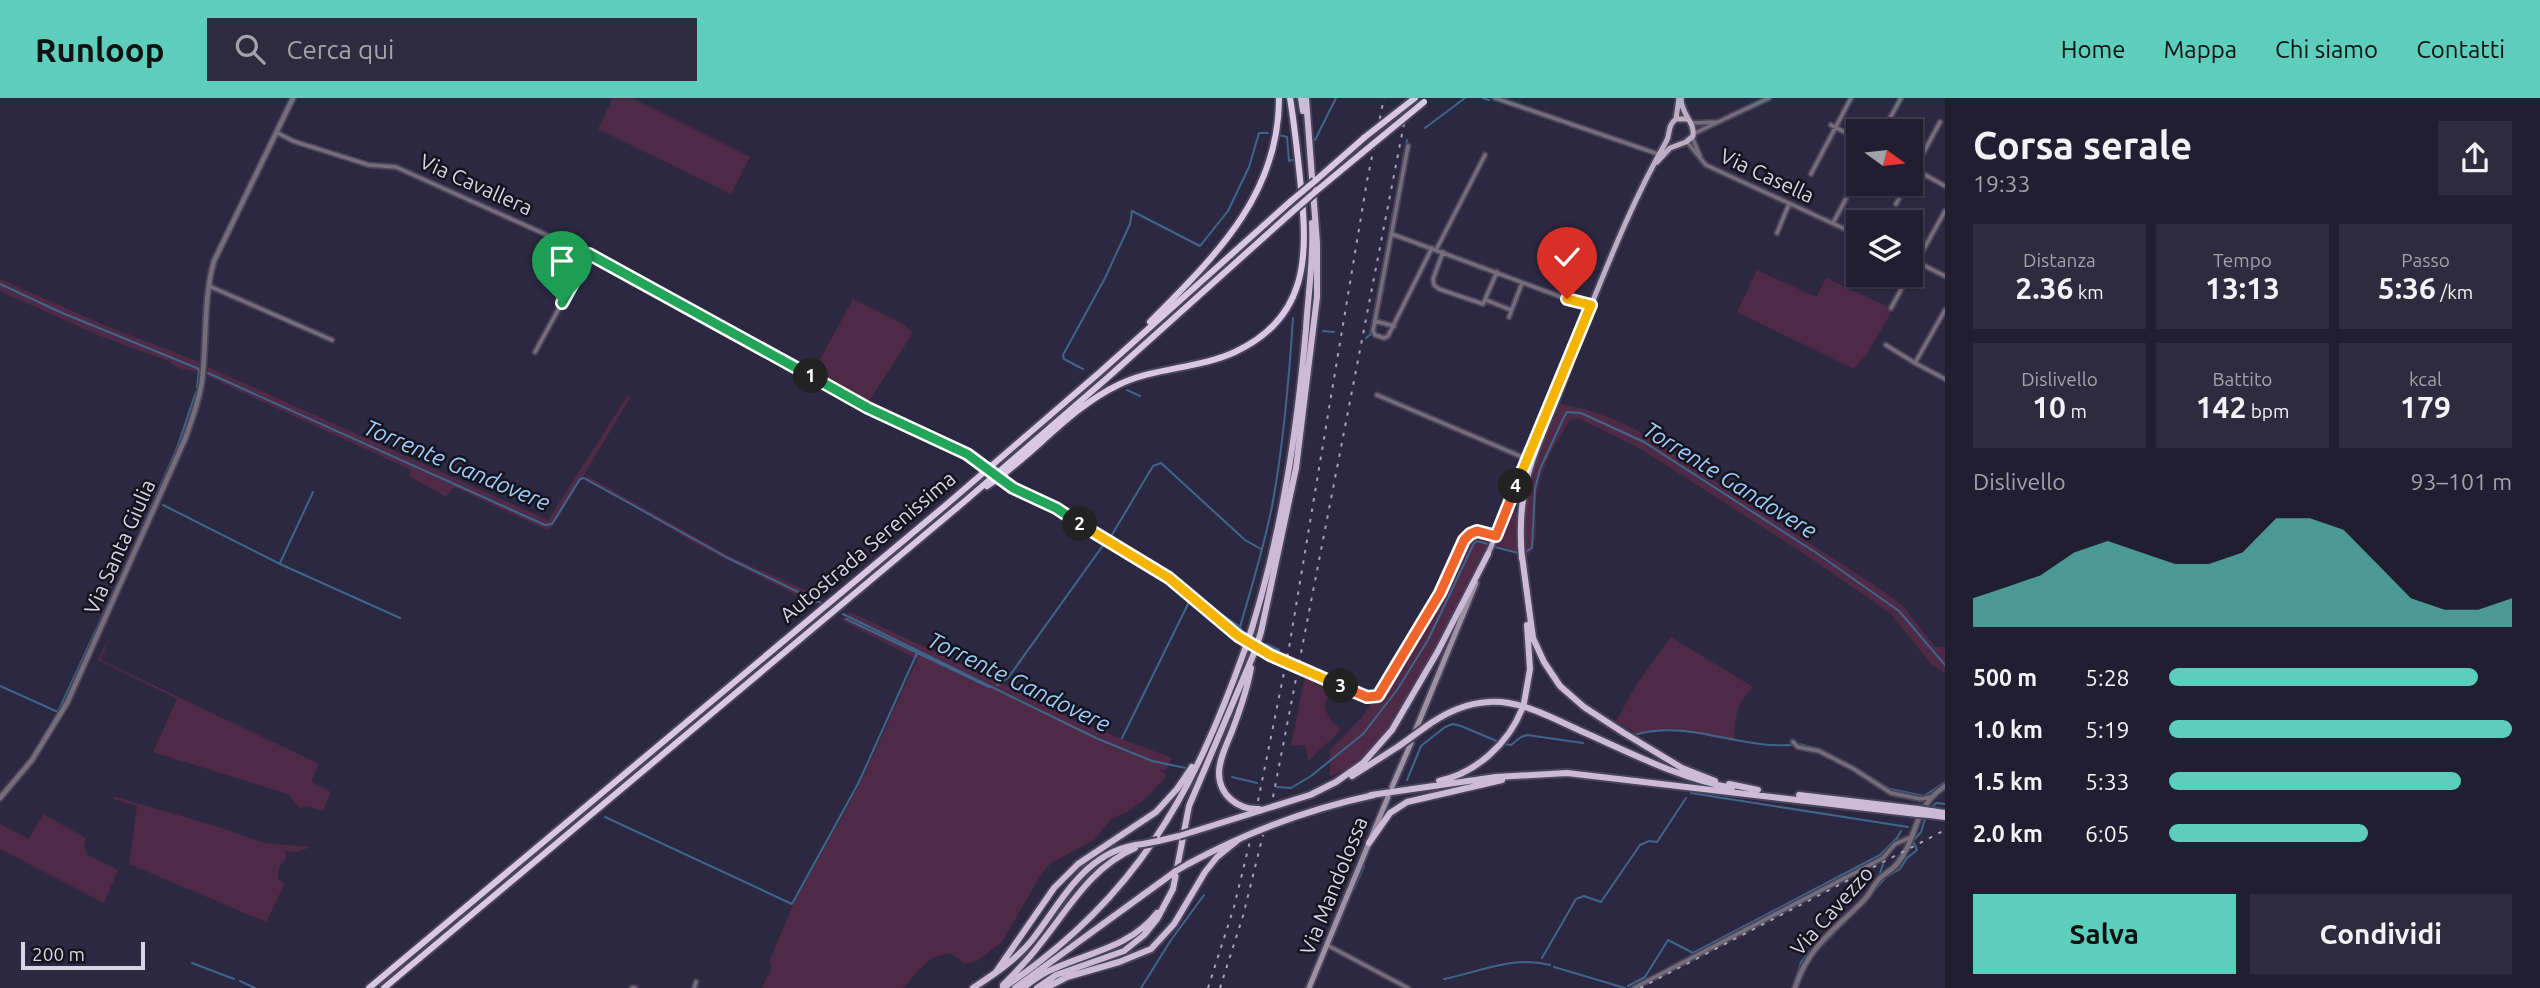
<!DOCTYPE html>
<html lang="it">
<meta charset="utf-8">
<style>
body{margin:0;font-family:Ubuntu,sans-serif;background:#2d2b3d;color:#f1f3f6;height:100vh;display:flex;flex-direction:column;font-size:26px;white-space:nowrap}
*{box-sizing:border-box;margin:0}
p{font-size:23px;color:#a2a2ab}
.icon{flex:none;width:38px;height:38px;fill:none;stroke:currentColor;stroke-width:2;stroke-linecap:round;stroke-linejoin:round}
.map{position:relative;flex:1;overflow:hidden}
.sheet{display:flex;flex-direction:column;background:#211e31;width:595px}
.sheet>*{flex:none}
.needle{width:46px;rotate:105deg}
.fabs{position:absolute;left:1846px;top:21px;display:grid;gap:14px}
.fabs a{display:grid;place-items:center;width:77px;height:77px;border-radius:0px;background:#211e31;box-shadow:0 2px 5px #0004,0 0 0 2px #3e3c4d;font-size:35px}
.scale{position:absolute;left:21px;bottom:18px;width:124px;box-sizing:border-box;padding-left:7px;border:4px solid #d7d5e5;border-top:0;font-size:19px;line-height:24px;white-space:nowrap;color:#d7d5e5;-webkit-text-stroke:5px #15131e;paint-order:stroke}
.pin{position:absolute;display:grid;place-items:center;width:60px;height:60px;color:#fff;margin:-72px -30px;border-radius:50% 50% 50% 0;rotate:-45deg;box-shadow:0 0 7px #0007}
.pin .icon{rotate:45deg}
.km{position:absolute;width:35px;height:35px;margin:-18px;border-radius:50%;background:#222;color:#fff;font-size:19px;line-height:35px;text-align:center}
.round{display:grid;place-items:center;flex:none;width:74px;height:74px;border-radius:0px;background:#2d2b3d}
.headline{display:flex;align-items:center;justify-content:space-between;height:119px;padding:0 28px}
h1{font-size:38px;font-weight:700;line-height:52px}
.metrics{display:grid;grid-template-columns:repeat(3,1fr);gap:10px;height:119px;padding:7px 28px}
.metrics div{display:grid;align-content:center;border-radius:0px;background:#2d2b3d;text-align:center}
.metrics b{font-size:30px;font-weight:700}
.metrics small{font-size:19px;font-weight:400}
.metrics p{font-size:19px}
.chart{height:196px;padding:14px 28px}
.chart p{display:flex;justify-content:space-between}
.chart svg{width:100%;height:126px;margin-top:7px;fill:#5ccebb;opacity:.7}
.action{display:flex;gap:14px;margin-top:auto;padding:14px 28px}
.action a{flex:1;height:80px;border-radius:0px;background:#5ccebb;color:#111;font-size:28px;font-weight:700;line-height:80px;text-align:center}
.action a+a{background:#2d2b3d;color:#f1f3f6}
ul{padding:0 28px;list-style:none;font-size:23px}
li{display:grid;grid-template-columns:112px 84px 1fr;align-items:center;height:52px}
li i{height:18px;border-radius:9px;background:#5ccebb}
header{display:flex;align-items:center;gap:42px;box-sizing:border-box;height:98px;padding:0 35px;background:#5ccebb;color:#111}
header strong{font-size:33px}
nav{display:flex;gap:38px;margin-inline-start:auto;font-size:24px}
.search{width:490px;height:63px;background:#2d2b3d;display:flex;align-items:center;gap:18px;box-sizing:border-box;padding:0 24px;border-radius:0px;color:#a2a2ab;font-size:26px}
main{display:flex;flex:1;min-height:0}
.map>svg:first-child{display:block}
.green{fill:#4f2a47}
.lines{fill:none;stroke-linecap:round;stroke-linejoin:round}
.stream{stroke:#3e668b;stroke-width:2}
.minor-casing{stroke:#47445b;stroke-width:7}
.tertiary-casing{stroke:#47445b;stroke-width:8}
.secondary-casing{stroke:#47445b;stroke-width:9}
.primary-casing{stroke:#47445b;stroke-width:9}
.trunk-casing{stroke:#47445b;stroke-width:10}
.motorway-casing{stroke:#47445b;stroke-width:10}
.minor{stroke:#756d79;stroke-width:3.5}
.tertiary{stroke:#756d79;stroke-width:4.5}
.secondary{stroke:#9e91a5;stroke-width:5}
.primary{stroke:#bdaec6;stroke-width:5}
.trunk{stroke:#ccbad6;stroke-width:6}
.motorway{stroke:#dac7e5;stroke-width:6}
.rail{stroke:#a5a3b5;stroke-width:2;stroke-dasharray:3.5 7;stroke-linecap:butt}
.minor-bridge-casing{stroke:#47445b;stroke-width:7;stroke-linecap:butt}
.trunk-bridge-casing{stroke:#47445b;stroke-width:10;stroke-linecap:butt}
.motorway-bridge-casing{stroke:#47445b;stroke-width:10;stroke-linecap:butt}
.minor-bridge{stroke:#756d79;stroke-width:3.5}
.trunk-bridge{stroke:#ccbad6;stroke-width:6}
.motorway-bridge{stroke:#dac7e5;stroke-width:6}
.split-1-casing{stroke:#fff;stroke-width:14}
.split-2-casing{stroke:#fff;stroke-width:14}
.split-3-casing{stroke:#fff;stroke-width:14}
.split-4-casing{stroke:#fff;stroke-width:14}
.split-5-casing{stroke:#fff;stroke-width:14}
.split-1{stroke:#22a559;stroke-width:9}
.split-2{stroke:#22a559;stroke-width:9}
.split-3{stroke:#f5b400;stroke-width:9}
.split-4{stroke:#f0652b;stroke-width:9}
.split-5{stroke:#f5b400;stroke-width:9}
.labels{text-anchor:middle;stroke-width:5;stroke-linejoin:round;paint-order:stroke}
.street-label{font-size:21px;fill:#d7d5e5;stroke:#15131e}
.water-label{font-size:23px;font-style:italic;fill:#9bccfa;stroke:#15131e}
</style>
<header>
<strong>Runloop</strong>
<div class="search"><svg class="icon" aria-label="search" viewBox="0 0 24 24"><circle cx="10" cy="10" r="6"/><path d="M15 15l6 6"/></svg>Cerca qui</div>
<nav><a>Home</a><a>Mappa</a><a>Chi siamo</a><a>Contatti</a></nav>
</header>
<main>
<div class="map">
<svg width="1945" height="890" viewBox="0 0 1945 890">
<rect width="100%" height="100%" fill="#2c2841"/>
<path class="green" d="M613 0H632L750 59 731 96 598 31Z
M1757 172 1816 199 1826 180C1848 191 1871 200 1893 211L1867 256 1854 271 1737 214Z
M0 181 104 227 199 264 198 274 178 270 168 263 100 238 0 193Z
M853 201 903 226 913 235 867 306 811 278Z
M208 269 548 422 628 297 630 300 570 400 553 428 547 432 454 389 446 399 409 378 411 372 207 278Z
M1560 306C1629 316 1683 362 1739 399 1786 430 1834 461 1882 492L1903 508 1935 549H1945V575L1932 567 1890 515 1803 455 1641 351 1577 320 1570 322C1554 347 1540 371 1536 401 1534 420 1541 444 1527 458 1517 403 1539 355 1560 306Z
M587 378 729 458 823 500 816 507 698 447 626 404 587 384 584 382Z
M1513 411 1518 414 1517 454 1495 446 1509 413Z
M1474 437 1490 441 1453 519 1393 626 1357 668 1330 678V652L1361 620 1380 594 1387 591 1442 498 1465 445Z
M850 514 1008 588 1075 623 1172 660 1166 672H1159L1167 677 1145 701 1130 712 1111 721 1094 742 1051 765 1042 775 1002 844 977 863 965 866 951 856C927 855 917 876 903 890H762L772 869 769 864 793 807 861 684 917 561 841 522Z
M1671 539 1753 589C1734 610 1736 617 1734 643 1703 638 1669 626 1639 637L1616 623 1636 587Z
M109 540 101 562 319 666 311 684 331 694 323 713 307 708 300 710 288 696 153 654 177 601 98 562Z
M1305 577 1331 588 1324 609 1331 623 1341 632 1308 663 1305 647 1291 648Z
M113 698 222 730 264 745 310 749 298 754 285 753 286 761C280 766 276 774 279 782L285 785 266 824 129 766 137 708 113 701Z
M43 716 86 740 84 749 88 757 118 772 104 805 0 751V726L29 741Z"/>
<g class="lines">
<path class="stream" d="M1483 0 1489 2
M1425 30 1465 0
M1279 37 1287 39 1289 63 1292 62
M1315 42 1336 0
M0 186 60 214 199 271 197 290
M1323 233 1334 234
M1366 240 1370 237 1407 42
M1083 271 1064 261 1063 257 1105 180 1130 126 1132 113 1200 148 1228 113 1249 69 1259 35H1268
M208 275 545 427 552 426 580 381 584 380 728 460 821 505
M1127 292 1140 298
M163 407 280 466 400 520
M142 430 177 350 196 294
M1110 440 1153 368 1161 365 1245 442 1261 451
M1104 446H1107L1165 481 1190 502 1122 640
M1495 449 1518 455
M132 452 141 433
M1525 454 1532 450 1535 391 1540 371 1564 319 1567 314 1581 315 1644 344 1815 454 1899 513 1945 567
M280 465 313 394
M1200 502 1239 528
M843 516 1096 640 1152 663 1186 670
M846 521 989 589
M1244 535 1240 529C1252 487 1265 446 1273 403 1284 342 1289 282 1293 220
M1266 546 1279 552
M1303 565 1368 596 1377 595
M997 587 1008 580 1104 446
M0 588 58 614 131 456
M1637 636C1689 622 1740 651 1792 647
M1505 646 1511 647 1521 639 1527 637 1583 645
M1799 646 1820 651 1853 668 1890 691 1924 698 1945 684
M1232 679 1257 685
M1407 682 1421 648 1445 629 1453 626 1461 628 1499 644
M1277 689 1291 690 1311 678 1363 636 1397 592 1428 542 1474 445 1477 443 1488 446
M1691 695 1908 729
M1931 710 1936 705 1945 706
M605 719 792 806 859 684 917 555
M1879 778 1883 766
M1354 791 1364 768
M1859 810 1886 779 1900 771 1907 760 1917 752 1913 743 1921 734 1926 718
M1825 837 1866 797
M1815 855 1855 814
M1542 860 1576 801 1584 798 1601 804 1640 747 1649 743 1657 744 1686 700
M192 865 234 881
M1554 869 1625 890
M1444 881C1480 874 1513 857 1550 867
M240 883 255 890
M1628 888 1645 879 1668 842 1693 855 1880 757 1897 740 1901 733
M1141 890 1171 842 1204 797
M1793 890 1801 864 1818 844"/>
<g class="minor-casing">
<path id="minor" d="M1495 0 1658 56
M1718 24 1769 0
M1692 25 1718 24 1693 36
M1831 27 1858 41
M1883 33 1901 0
M276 34 293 43 369 67 396 69 589 156 868 310 967 356 983 365
M1692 39 1700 58
M1687 44 1706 67 1858 137
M1408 48 1373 233 1375 237 1384 240 1388 238 1432 150
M1911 69 1945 88
M1811 76 1851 0
M1911 78 1940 24
M1896 106 1907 86
M1833 125 1858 78
M1777 135 1789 106
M1392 136 1564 200 1579 202 1591 207
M1436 152 1485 57
M1443 154 1433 181 1434 187 1439 191 1483 206 1497 174
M1911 161 1945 178
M1911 174 1945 113
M209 188 332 242
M1486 202 1511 212
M1891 210 1909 177
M1945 212 1915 265 1945 281
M1509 219 1522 185
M1375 223 1394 228
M1886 247 1915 265
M535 254 589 156
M1377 297 1527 361
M1005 383 1018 393 1056 410 1169 480 1231 533 1270 557 1367 599 1379 598 1440 495 1464 442 1470 435 1477 433 1496 438
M1793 644 1798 649 1819 653 1854 671 1891 695 1921 701 1931 699
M1327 847 1408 890
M632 890H635
M694 890 696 884
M1634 890 1883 760 1895 746 1909 740"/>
</g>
<g class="tertiary-casing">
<path id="tertiary" d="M0 700 32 662 67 605 185 341C192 322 199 303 202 283 207 243 203 202 214 163L293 0
M1795 890C1808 848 1835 832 1864 802 1871 795 1874 786 1880 780 1886 775 1893 771 1897 766 1918 741 1912 710 1945 688"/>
</g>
<g class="secondary-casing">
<path id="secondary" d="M1416 631 1476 485
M1392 689 1411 645
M1309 890 1388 699"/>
</g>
<g class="primary-casing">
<path id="primary" d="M1676 21 1679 0
M1657 64 1670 50 1686 44 1693 38C1695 23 1681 17 1681 0
M1570 259C1600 187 1627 112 1666 44 1671 35 1667 28 1676 21H1687
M1488 456 1562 278"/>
</g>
<g class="trunk-casing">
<path id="trunk" d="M1301 0 1303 13
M1522 458 1533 540 1544 564 1560 588 1584 609 1624 635 1682 670 1715 683
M1522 461C1519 428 1521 395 1532 363 1544 327 1562 293 1572 256
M1252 530C1282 432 1297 334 1306 231 1308 195 1314 162 1312 125
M1261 534 1296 370 1317 199V145L1306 0
M1251 570C1247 592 1240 612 1232 633 1227 646 1219 661 1219 675 1219 697 1238 712 1259 711
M1524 605 1530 571 1527 527
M1424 630C1443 616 1465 605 1489 604 1521 602 1552 620 1581 633 1631 655 1678 680 1732 690
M1352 678 1399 648
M1439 683C1476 675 1508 646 1522 611
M1729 686 1758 692
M1310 697 1336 684 1363 665 1392 632 1438 553 1488 456
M1371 697 1496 679 1567 675 1917 716
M1799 697 1918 711
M1931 713 1945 715
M1930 717 1945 719
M1192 734 1313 696
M1158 743 1179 738
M1369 745 1390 715 1407 704 1502 682
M1188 766C1247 734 1308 711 1374 697
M996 874 1054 790 1078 766 1156 714 1177 691 1192 669
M1003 887C1016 874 1029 861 1040 846 1069 810 1091 769 1135 750
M973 890C993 877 1017 861 1032 842 1063 802 1086 751 1143 746
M1003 890C1135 802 1193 697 1245 551
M1015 890 1176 773
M1023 890C1032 883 1041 876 1051 872 1089 854 1129 850 1157 815
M1037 890 1056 877 1124 853 1144 837 1157 821 1173 791 1189 708 1255 553
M1046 890 1067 879 1119 864 1151 851 1174 826 1205 774 1217 759 1238 742"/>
</g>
<g class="motorway-casing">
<path id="motorway" d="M1315 83 1365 39
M1315 94 1362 55
M1150 224C1214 159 1279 98 1279 0
M987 388C1033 358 1068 311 1118 287 1155 269 1198 271 1235 254 1308 220 1308 159 1301 90 1298 60 1295 30 1290 0
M369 890 946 407 1099 275 1291 103
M384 890 965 403 1106 281 1292 114"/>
</g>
<use href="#minor" class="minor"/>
<use href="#tertiary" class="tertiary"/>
<use href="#secondary" class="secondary"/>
<use href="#primary" class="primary"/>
<use href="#trunk" class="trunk"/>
<use href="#motorway" class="motorway"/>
<path class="rail" d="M1273 699 1409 0
M1258 703 1289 550 1367 83 1384 0
M1208 890 1234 809 1251 739
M1220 890 1243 818 1263 737
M1640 890 1945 732"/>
<g class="minor-bridge-casing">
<path id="minor-bridge" d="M983 365 1005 383"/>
</g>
<g class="trunk-bridge-casing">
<path id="trunk-bridge" d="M1245 551 1252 530
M1255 553 1261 534
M1399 648 1424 630
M1918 711 1931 713
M1917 716 1930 717
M1179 738 1192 734
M1143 746 1158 743
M1176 773 1188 766"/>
</g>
<g class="motorway-bridge-casing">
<path id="motorway-bridge" d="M1365 39 1415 0
M1362 55 1424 4
M1291 103 1315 83
M1292 114 1315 94"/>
</g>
<use href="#minor-bridge" class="minor-bridge"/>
<use href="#trunk-bridge" class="trunk-bridge"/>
<use href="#motorway-bridge" class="motorway-bridge"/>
</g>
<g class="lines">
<g class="split-1-casing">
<path id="split-1" d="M562 205 589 156 811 278"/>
</g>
<g class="split-2-casing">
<path id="split-2" d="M811 278 868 310 967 356 1013 390 1056 410 1080 426"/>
</g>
<g class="split-3-casing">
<path id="split-3" d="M1080 426 1169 480 1238 538 1270 557 1341 588"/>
</g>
<g class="split-4-casing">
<path id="split-4" d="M1341 588 1367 599 1378 598 1440 495 1464 442 1470 436 1477 433 1496 438 1516 388"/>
</g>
<g class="split-5-casing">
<path id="split-5" d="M1516 388 1591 207 1567 201"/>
</g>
<use href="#split-1" class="split-1"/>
<use href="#split-2" class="split-2"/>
<use href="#split-3" class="split-3"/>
<use href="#split-4" class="split-4"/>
<use href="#split-5" class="split-5"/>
</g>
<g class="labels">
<g class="street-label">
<text transform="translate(1767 78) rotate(25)" y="7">Via Casella</text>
<text transform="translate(476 87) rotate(24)" y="7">Via Cavallera</text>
<text transform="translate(120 449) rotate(-66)" y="7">Via Santa Giulia</text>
<text transform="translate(868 449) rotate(-40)" y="7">Autostrada Serenissima</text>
<text transform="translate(1334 788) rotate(-68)" y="7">Via Mandolossa</text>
<text transform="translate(1832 813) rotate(-48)" y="7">Via Cavezzo</text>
</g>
<g class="water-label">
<text transform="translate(457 367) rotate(23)" y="8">Torrente Gandovere</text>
<text transform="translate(1730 382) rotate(32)" y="8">Torrente Gandovere</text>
<text transform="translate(1019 584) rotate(26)" y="8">Torrente Gandovere</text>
</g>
</g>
</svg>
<div class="fabs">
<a><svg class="needle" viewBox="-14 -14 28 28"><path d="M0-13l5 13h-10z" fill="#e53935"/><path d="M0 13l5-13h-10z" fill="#a2a2ab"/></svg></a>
<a><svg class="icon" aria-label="layers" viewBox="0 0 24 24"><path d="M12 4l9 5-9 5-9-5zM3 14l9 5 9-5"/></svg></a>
</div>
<div class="scale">200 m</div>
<div class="pin" style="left:562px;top:205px;background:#1e9e55"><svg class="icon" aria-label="arrive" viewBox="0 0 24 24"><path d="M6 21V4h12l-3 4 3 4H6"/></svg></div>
<div class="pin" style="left:1567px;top:201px;background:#d93025"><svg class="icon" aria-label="check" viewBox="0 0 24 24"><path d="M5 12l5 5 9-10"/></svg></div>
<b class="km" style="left:811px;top:278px">1</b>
<b class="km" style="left:1080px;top:426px">2</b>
<b class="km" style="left:1341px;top:588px">3</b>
<b class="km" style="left:1516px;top:388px">4</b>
</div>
<section class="sheet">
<div class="headline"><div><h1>Corsa serale</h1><p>19:33</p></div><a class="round"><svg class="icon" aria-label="share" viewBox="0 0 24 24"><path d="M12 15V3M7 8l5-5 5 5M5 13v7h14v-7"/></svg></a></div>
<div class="metrics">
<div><p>Distanza</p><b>2.36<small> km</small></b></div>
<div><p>Tempo</p><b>13:13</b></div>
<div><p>Passo</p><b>5:36<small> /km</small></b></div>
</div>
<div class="metrics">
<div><p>Dislivello</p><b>10<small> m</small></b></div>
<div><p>Battito</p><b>142<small> bpm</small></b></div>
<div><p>kcal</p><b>179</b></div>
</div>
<div class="chart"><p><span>Dislivello</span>93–101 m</p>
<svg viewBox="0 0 160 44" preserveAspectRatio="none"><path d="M0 44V34L10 30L20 26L30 18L40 14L50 18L60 22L70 22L80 18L90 6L100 6L110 10L120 22L130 34L140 38L150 38L160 34V44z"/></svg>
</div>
<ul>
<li><b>500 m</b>5:28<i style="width:90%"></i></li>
<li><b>1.0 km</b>5:19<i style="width:100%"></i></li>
<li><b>1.5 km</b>5:33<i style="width:85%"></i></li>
<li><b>2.0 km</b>6:05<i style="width:58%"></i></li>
</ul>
<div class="action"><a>Salva</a><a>Condividi</a></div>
</section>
</main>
